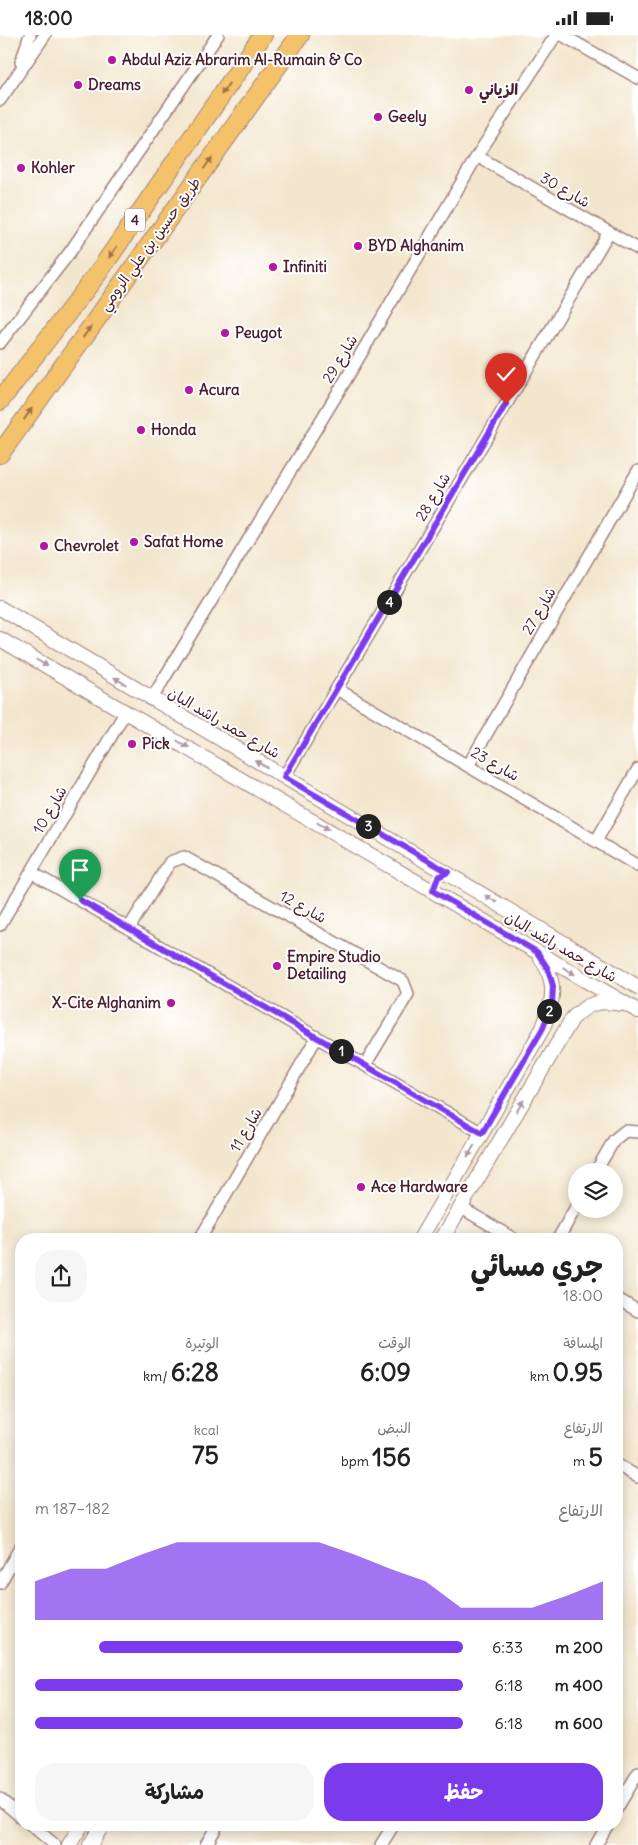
<!DOCTYPE html>
<html lang="ar">
<meta charset="utf-8">
<style>
body{margin:0;font-family:Delius,"Playpen Sans Arabic",sans-serif;background:#f6f6f6;color:#222;direction:rtl;height:100vh;display:flex;flex-direction:column;font-size:19px;white-space:nowrap}
*{box-sizing:border-box;margin:0}
p{font-size:16px;color:#767676}
.icon{flex:none;width:28px;height:28px;fill:none;stroke:currentColor;stroke-width:2;stroke-linecap:round;stroke-linejoin:round}
.map{position:relative;flex:1;overflow:hidden;direction:ltr}
.drawer{position:absolute;left:15px;top:1198px;width:608px;height:598px;display:flex;flex-direction:column;background:#fff;border-radius:20px;box-shadow:0 2px 12px #0003;direction:rtl}
.drawer>*{flex:none}
.controls{position:absolute;left:568px;top:1128px;display:grid;gap:10px}
.controls a{display:grid;place-items:center;width:55px;height:55px;border-radius:50%;background:#fff;box-shadow:0 2px 12px #0003;font-size:25px}
.pin{position:absolute;display:grid;place-items:center;width:42px;height:42px;color:#fff;margin:-51px -21px;border-radius:50% 50% 50% 0;rotate:-45deg;box-shadow:0 0 5px #0007}
.pin .icon{rotate:45deg}
.km{position:absolute;width:25px;height:25px;margin:-12px;border-radius:50%;background:#222;color:#fff;font-size:14px;line-height:25px;text-align:center}
.round{display:grid;place-items:center;flex:none;width:52px;height:52px;border-radius:20px;background:#f6f6f6}
.summary{display:flex;align-items:center;justify-content:space-between;height:85px;padding:0 20px}
h1{font-size:28px;font-weight:700;line-height:38px}
.figures{display:grid;grid-template-columns:repeat(3,1fr);gap:8px;height:85px;padding:5px 20px}
.figures div{display:grid;align-content:center}
.figures b{font-size:25px;font-weight:700}
.figures small{font-size:14px;font-weight:400}
.figures p{font-size:14px}
.chart{height:140px;padding:10px 20px}
.chart p{display:flex;justify-content:space-between}
.chart svg{width:100%;height:90px;margin-top:5px;fill:#7c3aed;opacity:.7}
.primary-button{display:flex;gap:10px;margin-top:auto;padding:10px 20px}
.primary-button a{flex:1;height:58px;border-radius:20px;background:#7c3aed;color:#fff;font-size:20px;font-weight:700;line-height:58px;text-align:center}
.primary-button a+a{background:#f6f6f6;color:#222}
ul{padding:0 20px;list-style:none;font-size:16px}
li{display:grid;grid-template-columns:80px 60px 1fr;align-items:center;height:38px}
li i{height:12px;border-radius:6px;background:#7c3aed}
.status{display:flex;justify-content:space-between;align-items:center;height:35px;padding:0 25px;background:#fff;direction:ltr}
.status svg{height:14px;fill:currentColor}
.map>svg:first-child{display:block}
.lines{fill:none;stroke-linecap:round;stroke-linejoin:round}
.minor-casing{stroke:#9e827c;stroke-width:14}
.tertiary-casing{stroke:#9e827c;stroke-width:16}
.trunk-casing{stroke:#9e827c;stroke-width:20}
.minor{stroke:#fff;stroke-width:11}
.tertiary{stroke:#fff;stroke-width:14}
.trunk{stroke:#f4c26a;stroke-width:18}
.oneway{fill:#9f704a}
.oneway2{fill:#ae9aa0}
.route-casing{stroke:#fff;stroke-width:10}
.route{stroke:#7c3aed;stroke-width:6}
.poi-dot{fill:#b5179e;stroke:#fff;stroke-width:2}
.labels{text-anchor:middle;stroke-width:4;stroke-linejoin:round;paint-order:stroke}
.shield{fill:#fff;stroke:#80626b;stroke-width:1}
.shield-label{font-size:14px;font-weight:bold;fill:#4a1f2b}
.poi-label{font-size:15px;font-weight:bold;fill:#4a1f2b;stroke:#fff;text-anchor:start}
.street-label{font-size:15px;fill:#4a1f2b;stroke:#fff}
</style>
<div class="status"><b>18:00</b><svg viewBox="0 0 49 12"><path d="M0 12V9h3v3zM5 12V6h3v6zM10 12V3h3v9zM15 12V0h3v12zM26 1h20v11H26zM47 4h2v5h-2z"/></svg></div>
<div class="map">
<svg width="638" height="1810" viewBox="0 0 638 1810">
<rect width="100%" height="100%" fill="#fff"/>
<filter id="ink" filterUnits="userSpaceOnUse"><feTurbulence type="fractalNoise" baseFrequency=".02" numOctaves="2"/><feDisplacementMap in="SourceGraphic" scale="10" xChannelSelector="R" yChannelSelector="G"/><feConvolveMatrix kernelMatrix="1 2 1 2 8 2 1 2 1" color-interpolation-filters="sRGB"/></filter>
<filter id="wash" filterUnits="userSpaceOnUse"><feTurbulence type="fractalNoise" baseFrequency=".0096" numOctaves="4" result="noise"/><feDisplacementMap in="SourceGraphic" scale="20" xChannelSelector="R" yChannelSelector="G"/><feGaussianBlur stdDeviation="1.12" result="paint"/><feColorMatrix in="noise" values="0 0 0 0 0 0 0 0 0 0 0 0 0 0 0 0 0 1.4 0 .05"/><feComposite in="paint" operator="in"/></filter>
<g filter="url(#wash)">
<rect width="100%" height="100%" fill="#f3e6ce"/>
</g>
<g filter="url(#ink)">
<g class="lines">
<g class="minor-casing">
<path id="minor" d="M562 0 638 43
M21 27 30 0
M0 65 45 0
M477 121 638 214
M0 308 70 217 218 0
M337 654 638 831
M151 665 345 346 477 121 556 0
M468 731 638 436
M284 742 609 197
M596 806 638 734
M31 837 482 1098
M0 890 126 676
M129 893 170 827 184 822 403 946 408 959 365 1030
M596 1136 614 1105 625 1096 638 1097
M460 1172 514 1204
M200 1204 317 1002
M558 1204 576 1172
M616 1263 638 1276
M616 1429 638 1442
M0 1548 21 1511
M0 1764 21 1782
M616 1775 638 1738
M30 1789 55 1810
M206 1810 218 1789
M381 1810 394 1789
M596 1810 608 1789"/>
</g>
<g class="tertiary-casing">
<path id="tertiary" d="M0 573 638 952
M0 604 638 976
M420 1204 543 993C554 964 558 947 539 920
M442 1204 572 984C586 969 599 964 620 969
M69 1810 82 1789
M90 1810 103 1789"/>
</g>
<g class="trunk-casing">
<path id="trunk" d="M0 366 98 238 263 0
M0 419 300 0"/>
</g>
<use href="#minor" class="minor"/>
<use href="#tertiary" class="tertiary"/>
<use href="#trunk" class="trunk"/>
</g>
<defs><path id="oneway-solid" d="M-6-.8H1V-3.2L6.5 0L1 3.2V.8H-6Z" transform="scale(1.25)"/></defs>
<g class="oneway">
<use href="#oneway-solid" transform="translate(225 54) rotate(125)"/>
<use href="#oneway-solid" transform="translate(208 128) rotate(-54)"/>
<use href="#oneway-solid" transform="translate(113 217) rotate(125)"/>
<use href="#oneway-solid" transform="translate(87 297) rotate(-54)"/>
<use href="#oneway-solid" transform="translate(28 379) rotate(-55)"/>
</g>
<g class="oneway2">
<use href="#oneway-solid" transform="translate(42 628) rotate(30)"/>
<use href="#oneway-solid" transform="translate(120 646) rotate(-149)"/>
<use href="#oneway-solid" transform="translate(183 709) rotate(30)"/>
<use href="#oneway-solid" transform="translate(261 729) rotate(-150)"/>
<use href="#oneway-solid" transform="translate(323 791) rotate(30)"/>
<use href="#oneway-solid" transform="translate(491 864) rotate(-149)"/>
<use href="#oneway-solid" transform="translate(569 936) rotate(31)"/>
<use href="#oneway-solid" transform="translate(520 1071) rotate(-59)"/>
<use href="#oneway-solid" transform="translate(471 1116) rotate(120)"/>
</g>
</g>
<g class="lines" filter="url(#ink)">
<g class="route-casing">
<path id="route" d="M80 865 482 1098 543 993 552 969 553 951 548 934 537 917 433 856 438 842 448 837 284 742 506 369"/>
</g>
<use href="#route" class="route"/>
</g>
<g class="poi-dot">
<circle cx="112" cy="25" r="5"/>
<circle cx="78" cy="50" r="5"/>
<circle cx="469" cy="55" r="5"/>
<circle cx="378" cy="82" r="5"/>
<circle cx="21" cy="133" r="5"/>
<circle cx="358" cy="211" r="5"/>
<circle cx="273" cy="232" r="5"/>
<circle cx="225" cy="298" r="5"/>
<circle cx="189" cy="355" r="5"/>
<circle cx="141" cy="395" r="5"/>
<circle cx="134" cy="507" r="5"/>
<circle cx="44" cy="511" r="5"/>
<circle cx="132" cy="709" r="5"/>
<circle cx="277" cy="931" r="5"/>
<circle cx="171" cy="968" r="5"/>
<circle cx="361" cy="1152" r="5"/>
</g>
<g class="labels">
<rect class="shield" x="125" y="173.5" width="20" height="23" rx="4"/>
<g class="shield-label">
<text x="135" y="190">4</text>
</g>
<g class="poi-label">
<text x="122" y="30">Abdul Aziz Abrarim Al-Rumain &amp; Co</text>
<text x="88" y="55">Dreams</text>
<text x="479" y="60">الزياني</text>
<text x="388" y="87">Geely</text>
<text x="31" y="138">Kohler</text>
<text x="368" y="216">BYD Alghanim</text>
<text x="283" y="237">Infiniti</text>
<text x="235" y="303">Peugot</text>
<text x="199" y="360">Acura</text>
<text x="151" y="400">Honda</text>
<text x="144" y="512">Safat Home</text>
<text x="54" y="516">Chevrolet</text>
<text x="142" y="714">Pick</text>
<text x="287" y="927">Empire Studio<tspan x="287" dy="17">Detailing</tspan></text>
<text x="161" y="973" text-anchor="end">X-Cite Alghanim</text>
<text x="371" y="1157">Ace Hardware</text>
</g>
<g class="street-label">
<text transform="translate(565 155) rotate(30)" y="5">شارع 30</text>
<text transform="translate(150 209) rotate(-54)" y="5">طريق حسين بن علي الرومي</text>
<text transform="translate(340 324) rotate(-59)" y="5">شارع 29</text>
<text transform="translate(433 462) rotate(-59)" y="5">شارع 28</text>
<text transform="translate(539 576) rotate(-60)" y="5">شارع 27</text>
<text transform="translate(224 688) rotate(30)" y="5">شارع حمد راشد البان</text>
<text transform="translate(495 729) rotate(30)" y="5">شارع 23</text>
<text transform="translate(50 775) rotate(-60)" y="5">شارع 10</text>
<text transform="translate(303 872) rotate(29)" y="5">شارع 12</text>
<text transform="translate(561 912) rotate(30)" y="5">شارع حمد راشد البان</text>
<text transform="translate(246 1095) rotate(-60)" y="5">شارع 11</text>
</g>
</g>
</svg>
<div class="controls">
<a><svg class="icon" aria-label="layers" viewBox="0 0 24 24"><path d="M12 4l9 5-9 5-9-5zM3 14l9 5 9-5"/></svg></a>
</div>
<div class="pin" style="left:80px;top:865px;background:#1e9e55"><svg class="icon" aria-label="arrive" viewBox="0 0 24 24"><path d="M6 21V4h12l-3 4 3 4H6"/></svg></div>
<div class="pin" style="left:506px;top:369px;background:#d93025"><svg class="icon" aria-label="check" viewBox="0 0 24 24"><path d="M5 12l5 5 9-10"/></svg></div>
<b class="km" style="left:341px;top:1016px">1</b>
<b class="km" style="left:549px;top:976px">2</b>
<b class="km" style="left:368px;top:791px">3</b>
<b class="km" style="left:389px;top:567px">4</b>
<section class="drawer">
<div class="summary"><div><h1>جري مسائي</h1><p>18:00</p></div><a class="round"><svg class="icon" aria-label="share" viewBox="0 0 24 24"><path d="M12 15V3M7 8l5-5 5 5M5 13v7h14v-7"/></svg></a></div>
<div class="figures">
<div><p>المسافة</p><b>0.95<small> km</small></b></div>
<div><p>الوقت</p><b>6:09</b></div>
<div><p>الوتيرة</p><b>6:28<small> /km</small></b></div>
</div>
<div class="figures">
<div><p>الارتفاع</p><b>5<small> m</small></b></div>
<div><p>النبض</p><b>156<small> bpm</small></b></div>
<div><p>kcal</p><b>75</b></div>
</div>
<div class="chart"><p><span>الارتفاع</span>182–187 m</p>
<svg viewBox="0 0 160 44" preserveAspectRatio="none"><path d="M0 44V25L10 19L20 19L30 12L40 6L50 6L60 6L70 6L80 6L90 12L100 19L110 25L120 38L130 38L140 38L150 32L160 25V44z"/></svg>
</div>
<ul>
<li><b>200 m</b>6:33<i style="width:85%"></i></li>
<li><b>400 m</b>6:18<i style="width:100%"></i></li>
<li><b>600 m</b>6:18<i style="width:100%"></i></li>
</ul>
<div class="primary-button"><a>حفظ</a><a>مشاركة</a></div>
</section>
</div>
